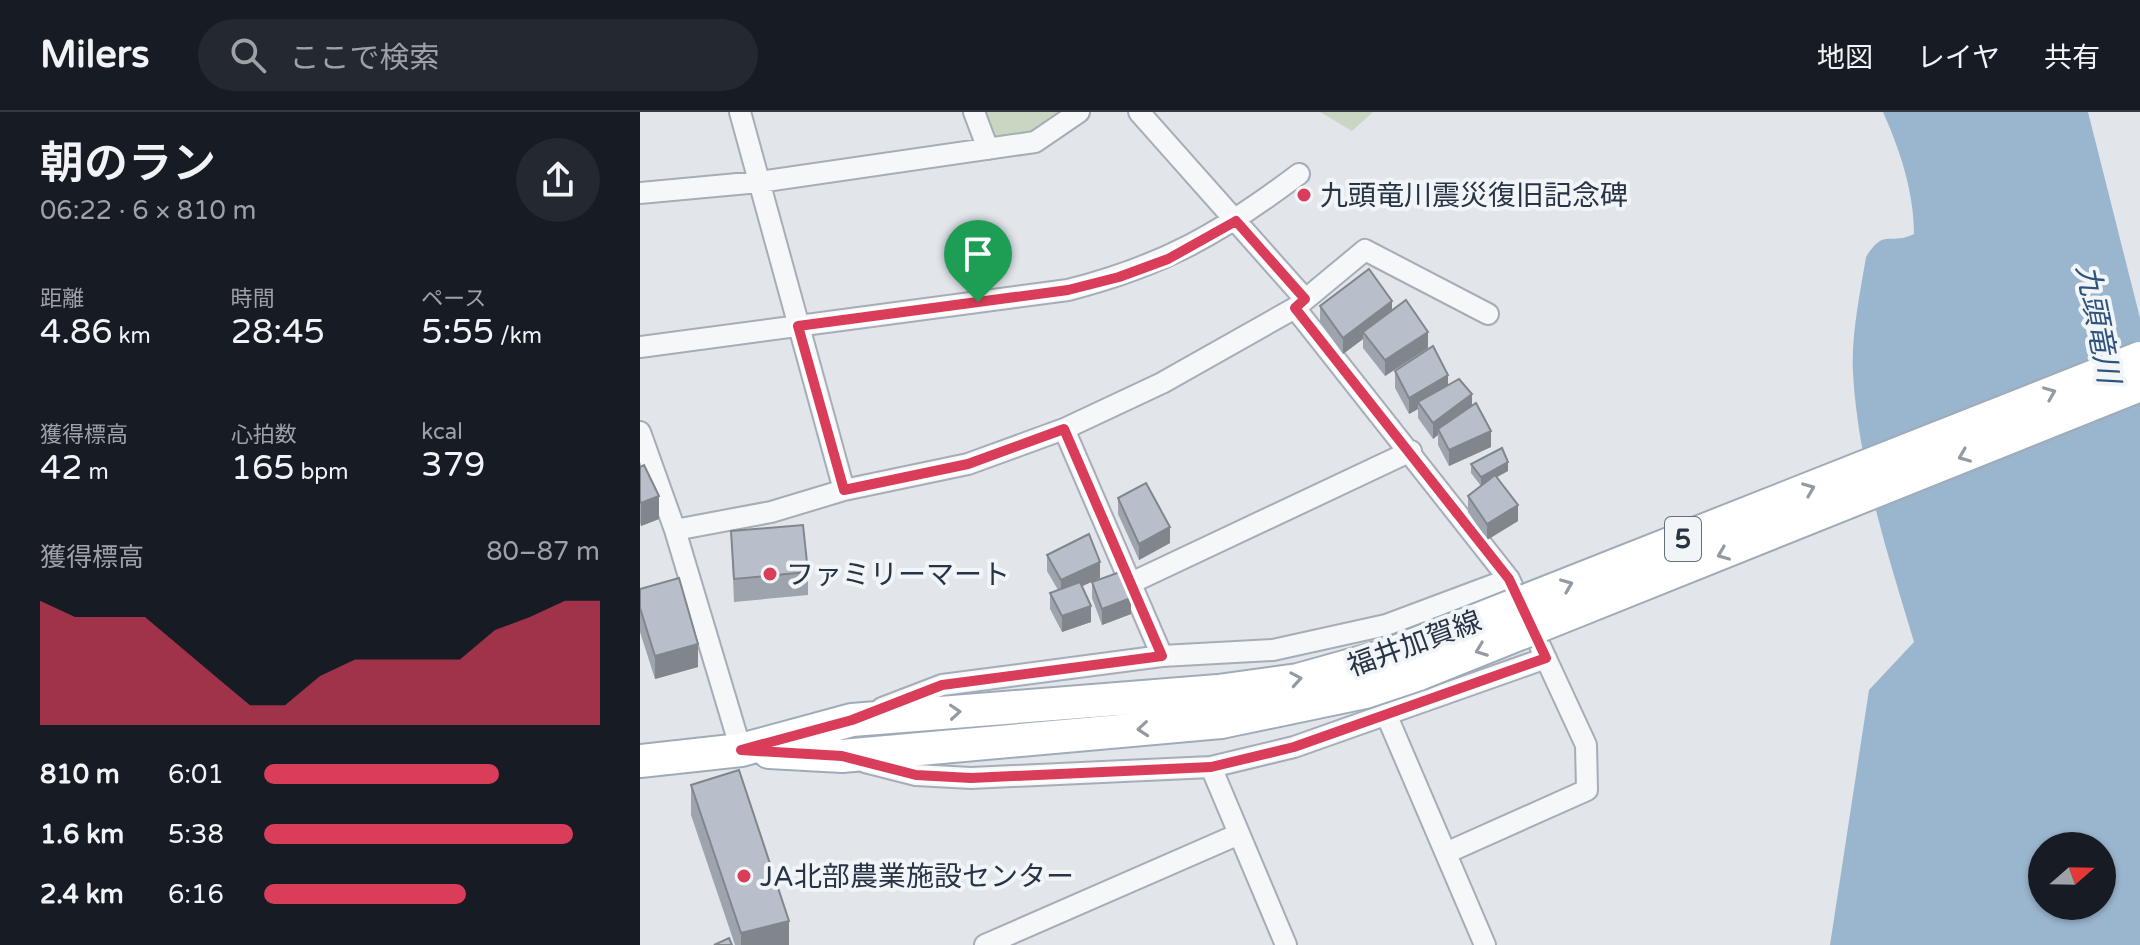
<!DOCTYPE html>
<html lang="ja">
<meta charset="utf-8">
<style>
body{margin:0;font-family:"Varela Round","Noto Sans JP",sans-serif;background:#242831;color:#f1f3f6;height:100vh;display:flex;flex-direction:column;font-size:30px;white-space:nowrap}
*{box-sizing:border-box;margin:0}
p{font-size:26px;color:#9ea1a6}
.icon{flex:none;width:44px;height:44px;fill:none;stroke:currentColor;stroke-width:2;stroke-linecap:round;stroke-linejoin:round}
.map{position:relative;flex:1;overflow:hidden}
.details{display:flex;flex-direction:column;background:#171b24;width:640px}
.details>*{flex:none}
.needle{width:52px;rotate:70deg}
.buttons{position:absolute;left:1388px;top:720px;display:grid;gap:16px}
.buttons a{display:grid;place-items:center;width:88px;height:88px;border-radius:50%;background:#171b24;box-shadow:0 2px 6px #0004;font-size:40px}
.pin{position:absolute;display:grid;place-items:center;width:68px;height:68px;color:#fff;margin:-82px -34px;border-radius:50% 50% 50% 0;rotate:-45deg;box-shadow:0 0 8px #0007}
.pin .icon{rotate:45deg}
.round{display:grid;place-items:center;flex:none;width:84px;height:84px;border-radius:42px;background:#242831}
.headline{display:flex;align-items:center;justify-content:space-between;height:136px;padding:0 40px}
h1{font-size:44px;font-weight:600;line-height:60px}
.metrics{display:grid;grid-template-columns:repeat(3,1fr);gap:12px;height:136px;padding:8px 40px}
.metrics div{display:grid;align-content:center}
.metrics b{font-size:34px;font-weight:600}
.metrics small{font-size:22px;font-weight:400}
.metrics p{font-size:22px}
.chart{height:224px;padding:16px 40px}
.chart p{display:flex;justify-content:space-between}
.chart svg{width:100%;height:144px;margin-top:8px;fill:#da3d5a;opacity:.7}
ul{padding:0 40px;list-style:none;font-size:26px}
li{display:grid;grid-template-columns:128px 96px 1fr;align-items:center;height:60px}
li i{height:20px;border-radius:10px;background:#da3d5a}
header{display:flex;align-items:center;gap:48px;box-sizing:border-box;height:112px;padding:0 40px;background:#171b24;border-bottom:2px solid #363941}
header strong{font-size:38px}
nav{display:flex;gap:44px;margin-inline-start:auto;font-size:28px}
.search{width:560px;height:72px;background:#242831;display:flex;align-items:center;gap:20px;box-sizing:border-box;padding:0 28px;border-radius:44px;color:#9ea1a6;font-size:30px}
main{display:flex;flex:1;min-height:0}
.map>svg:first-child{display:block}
.green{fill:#c8d6c2}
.water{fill:#9ab5ce;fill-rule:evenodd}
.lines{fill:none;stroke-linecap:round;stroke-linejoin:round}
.minor-casing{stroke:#a6adb6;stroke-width:24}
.primary-casing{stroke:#a0abb8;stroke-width:36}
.minor{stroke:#f5f7f9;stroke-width:20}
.primary{stroke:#fff;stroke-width:32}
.primary-bridge-casing{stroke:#a0abb8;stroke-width:36;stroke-linecap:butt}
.primary-bridge{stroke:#fff;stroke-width:32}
.wall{fill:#9ea4ae}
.shaded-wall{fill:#81868d}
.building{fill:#b8bfca;stroke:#81868d;stroke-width:2}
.oneway{stroke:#949aa2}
.route-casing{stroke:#fff;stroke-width:16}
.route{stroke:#da3d5a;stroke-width:10}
.poi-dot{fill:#da3d5a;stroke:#f2f5f8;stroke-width:3}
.labels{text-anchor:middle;stroke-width:8;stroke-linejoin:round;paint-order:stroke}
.shield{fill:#f2f5f8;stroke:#656e7b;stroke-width:2}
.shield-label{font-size:26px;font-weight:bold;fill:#283445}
.poi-label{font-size:28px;fill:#283445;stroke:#f2f5f8;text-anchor:start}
.street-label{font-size:28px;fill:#283445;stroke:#f2f5f8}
.water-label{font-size:30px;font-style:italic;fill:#2e547d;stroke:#f2f5f8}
</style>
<header>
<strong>Milers</strong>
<div class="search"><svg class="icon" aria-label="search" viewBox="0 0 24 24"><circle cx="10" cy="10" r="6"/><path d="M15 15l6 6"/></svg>ここで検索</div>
<nav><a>地図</a><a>レイヤ</a><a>共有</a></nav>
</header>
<main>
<section class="details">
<div class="headline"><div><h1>朝のラン</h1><p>06:22 · 6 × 810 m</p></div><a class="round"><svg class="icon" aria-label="share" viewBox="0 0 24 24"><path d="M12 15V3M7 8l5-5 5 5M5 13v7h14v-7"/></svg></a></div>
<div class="metrics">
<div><p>距離</p><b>4.86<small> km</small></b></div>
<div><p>時間</p><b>28:45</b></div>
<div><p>ペース</p><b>5:55<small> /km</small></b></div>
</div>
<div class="metrics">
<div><p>獲得標高</p><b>42<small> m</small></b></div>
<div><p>心拍数</p><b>165<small> bpm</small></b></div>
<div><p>kcal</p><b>379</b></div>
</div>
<div class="chart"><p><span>獲得標高</span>80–87 m</p>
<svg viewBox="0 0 160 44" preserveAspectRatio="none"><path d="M0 44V6L10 11L20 11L30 11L40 20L50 29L60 38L70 38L80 29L90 24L100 24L110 24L120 24L130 15L140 11L150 6L160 6V44z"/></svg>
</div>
<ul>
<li><b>810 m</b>6:01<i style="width:70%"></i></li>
<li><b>1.6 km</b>5:38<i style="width:92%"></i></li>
<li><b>2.4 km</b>6:16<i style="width:60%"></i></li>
</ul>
</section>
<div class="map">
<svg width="1500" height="833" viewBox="0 0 1500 833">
<rect width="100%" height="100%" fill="#e2e6eb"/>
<path class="green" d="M335 0H439L395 30 348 37Z
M680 0H733L712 19Z"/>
<path class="water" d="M1243 0H1448L1500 206V833H1190L1229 578 1274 530C1248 443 1218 352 1213 261 1211 223 1220 182 1226 145 1244 115 1250 134 1274 122 1274 80 1260 38 1243 0ZM1402 734H1462V794H1402Z"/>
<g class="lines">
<g class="minor-casing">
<path id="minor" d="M100 0 204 378
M334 0 348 37
M499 0 665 187
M0 81 119 70 395 30 439 0
M655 196 869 467 946 633 947 678 806 741
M0 235 428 178C523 154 581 121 659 62
M424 317 522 544
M0 320 35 418 101 638
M35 418 131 400 204 378 328 352 424 317 522 271 655 196 725 138 848 202
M491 471 771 339
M242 596 302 573 522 544 633 538 746 513 869 467
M746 602 845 833
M225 650 276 663 331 666 571 655 654 635 906 546
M571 655 646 833
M345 833 599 722"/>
</g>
<g class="primary-casing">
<path id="primary" d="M129 640 202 644 581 610
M0 649 101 638 212 608 578 579"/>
</g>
<use href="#minor" class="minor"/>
<use href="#primary" class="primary"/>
<g class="primary-bridge-casing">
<path id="primary-bridge" d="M578 579 658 568 751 542 1500 246
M581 610 725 580 779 562 1500 273"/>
</g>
<use href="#primary-bridge" class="primary-bridge"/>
</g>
<path class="wall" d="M680 194 752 198 788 236 745 264 723 236V227L703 242 680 210Z
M755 259 808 273 832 294 851 335 809 354 798 333V323L793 327 778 306V297L769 302 755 276Z
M831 352 868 359 856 365 878 409 847 428 828 400V384L841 374 831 361Z
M0 355 19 407 1 414 0 411Z
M478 386 530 431 499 448 478 402Z
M91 419 168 460V483L94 490Z
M407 443 460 466 442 474 451 510 422 520 410 497V481L418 478 407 459Z
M452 470 491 502 462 513 452 486Z
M0 477 58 555 15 567 0 520Z
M51 673 149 833H95L51 703Z"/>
<path class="shaded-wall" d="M752 189V205L723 220V227L703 242V226Z
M788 220V236L745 264V248Z
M808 263V279L778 290V297L769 302V286Z
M832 282V298L798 317V323L793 327V311Z
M851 319V335L809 354V338Z
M868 350V359L841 374V365Z
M19 384V407L1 414V391Z
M878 393V409L847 428V412Z
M530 415V431L499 448V432Z
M460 450V466L421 484V468Z
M491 486V502L462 513V497Z
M451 494V510L422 520V504Z
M58 532V555L15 567V544Z
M149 809V833H101V821Z"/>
<path class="building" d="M729 157 752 189 703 226 680 194Z
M766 188 788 220 745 248 723 220Z
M793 234 808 263 769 286 755 259Z
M819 267 832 282 793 311 778 290Z
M836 291 851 319 809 338 798 317Z
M862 336 868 350 841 365 831 352Z
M4 353 19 384 1 391 0 388V355Z
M855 363 878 393 847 412 828 384Z
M506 371 530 415 499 432 478 386Z
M163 413 168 460 94 467 91 419Z
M449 422 460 450 421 468 407 443Z
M480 460 491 486 462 497 452 470Z
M39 466 58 532 15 544 0 496V477Z
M440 470 451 494 422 504 410 481Z
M99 658 149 809 101 821 51 673Z
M89 826 92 833H74Z"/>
<defs><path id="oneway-chevron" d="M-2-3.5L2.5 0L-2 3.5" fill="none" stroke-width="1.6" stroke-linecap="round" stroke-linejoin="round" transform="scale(2)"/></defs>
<g class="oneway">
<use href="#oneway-chevron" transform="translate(1410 281) rotate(-22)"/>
<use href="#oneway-chevron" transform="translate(1324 344) rotate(158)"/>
<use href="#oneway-chevron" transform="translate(1169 377) rotate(-22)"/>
<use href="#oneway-chevron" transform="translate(1083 442) rotate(158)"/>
<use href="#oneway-chevron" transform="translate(927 473) rotate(-22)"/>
<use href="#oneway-chevron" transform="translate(841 538) rotate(159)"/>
<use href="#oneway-chevron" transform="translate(656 567) rotate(-10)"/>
<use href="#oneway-chevron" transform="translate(315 600) rotate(-4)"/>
<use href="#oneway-chevron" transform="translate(503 617) rotate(175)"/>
</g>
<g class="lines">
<g class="route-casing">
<path id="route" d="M596 109 665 187 655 196 869 467 906 546 654 635 571 655 331 666 276 663 202 644 101 638 212 608 302 573 522 544 424 317 328 352 204 378 158 214 428 178 479 165 528 147Z"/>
</g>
<use href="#route" class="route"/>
</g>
<g class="poi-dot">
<circle cx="664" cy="83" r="8"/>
<circle cx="130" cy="462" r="8"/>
<circle cx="104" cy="764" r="8"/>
</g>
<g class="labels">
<rect class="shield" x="1025" y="405" width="36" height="44" rx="6"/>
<g class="shield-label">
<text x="1043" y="436">5</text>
</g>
<g class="poi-label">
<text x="680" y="93">九頭竜川震災復旧記念碑</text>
<text x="146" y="472">ファミリーマート</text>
<text x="120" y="774">JA北部農業施設センター</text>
</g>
<g class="street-label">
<text transform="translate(774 531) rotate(-20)" y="10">福井加賀線</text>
</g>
<g class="water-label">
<text transform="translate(1458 212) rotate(79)" y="10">九頭竜川</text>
</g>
</g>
</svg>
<div class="buttons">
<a><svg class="needle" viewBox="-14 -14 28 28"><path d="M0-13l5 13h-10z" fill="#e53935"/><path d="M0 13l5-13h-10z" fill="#9ea1a6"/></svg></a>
</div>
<div class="pin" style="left:338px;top:190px;background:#1e9e55"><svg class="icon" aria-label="arrive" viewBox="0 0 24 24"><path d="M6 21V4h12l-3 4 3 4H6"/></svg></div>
</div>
</main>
